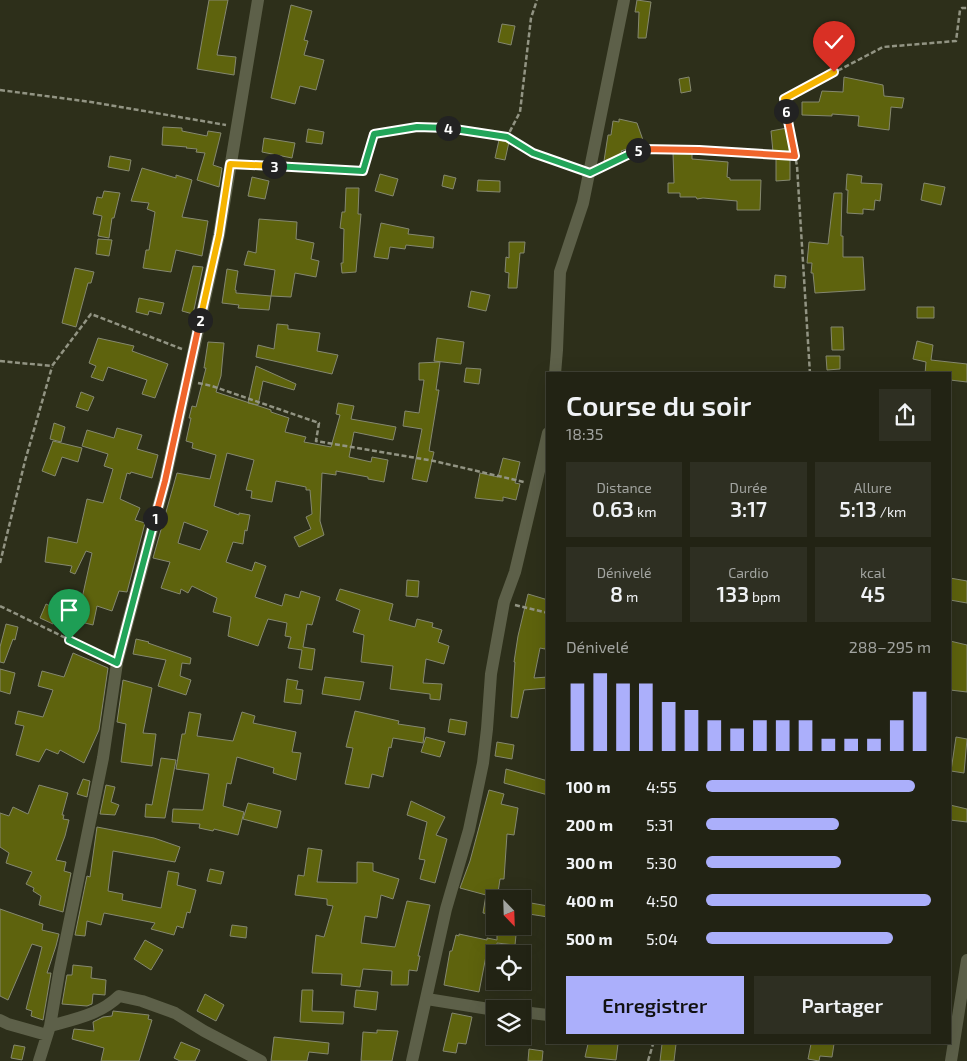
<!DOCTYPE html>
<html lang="fr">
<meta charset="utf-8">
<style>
body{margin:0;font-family:"Exo 2",sans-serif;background:#2e2f22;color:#f1f3f6;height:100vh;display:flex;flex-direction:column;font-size:19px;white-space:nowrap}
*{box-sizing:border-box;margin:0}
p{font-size:16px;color:#a2a4a0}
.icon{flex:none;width:28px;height:28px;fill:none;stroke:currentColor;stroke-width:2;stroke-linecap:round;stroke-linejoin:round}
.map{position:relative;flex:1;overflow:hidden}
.panel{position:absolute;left:546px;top:372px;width:405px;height:672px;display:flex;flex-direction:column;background:#222314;border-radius:0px;box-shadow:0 5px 20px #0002,0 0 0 1px #3f4034}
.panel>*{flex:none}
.needle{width:32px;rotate:157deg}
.buttons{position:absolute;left:486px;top:890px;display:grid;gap:10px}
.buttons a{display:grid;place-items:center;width:45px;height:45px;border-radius:0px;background:#222314;box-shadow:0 5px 20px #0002,0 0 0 1px #3f4034;font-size:25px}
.pin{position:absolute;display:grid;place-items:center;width:42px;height:42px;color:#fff;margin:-51px -21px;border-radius:50% 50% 50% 0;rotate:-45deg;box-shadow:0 0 5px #0007}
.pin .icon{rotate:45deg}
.km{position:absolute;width:25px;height:25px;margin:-12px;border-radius:50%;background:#222;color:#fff;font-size:14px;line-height:25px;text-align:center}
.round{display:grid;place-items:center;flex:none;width:52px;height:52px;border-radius:0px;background:#2e2f22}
.summary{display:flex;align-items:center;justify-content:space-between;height:85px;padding:0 20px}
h1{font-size:28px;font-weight:600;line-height:38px}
.stats{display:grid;grid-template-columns:repeat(3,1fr);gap:8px;height:85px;padding:5px 20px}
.stats div{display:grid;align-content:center;border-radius:0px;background:#2e2f22;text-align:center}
.stats b{font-size:21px;font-weight:600}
.stats small{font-size:14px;font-weight:400}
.stats p{font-size:14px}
.chart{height:140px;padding:10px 20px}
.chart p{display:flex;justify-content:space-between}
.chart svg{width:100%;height:90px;margin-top:5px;stroke:#abaffb;stroke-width:6}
.button{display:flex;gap:10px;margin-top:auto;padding:10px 20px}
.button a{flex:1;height:58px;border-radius:0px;background:#abaffb;color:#111;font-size:20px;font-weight:600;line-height:58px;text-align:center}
.button a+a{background:#2e2f22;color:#f1f3f6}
ul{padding:0 20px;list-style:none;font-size:16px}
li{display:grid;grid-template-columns:80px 60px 1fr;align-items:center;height:38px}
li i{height:12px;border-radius:6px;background:#abaffb}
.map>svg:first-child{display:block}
.building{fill:#5e630d;stroke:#858870;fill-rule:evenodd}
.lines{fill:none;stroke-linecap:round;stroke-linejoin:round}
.path{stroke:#929483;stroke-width:2.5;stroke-dasharray:5 2.5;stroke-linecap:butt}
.minor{stroke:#5d6049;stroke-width:12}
.split-1-casing{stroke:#fff;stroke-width:10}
.split-2-casing{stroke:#fff;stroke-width:10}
.split-3-casing{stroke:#fff;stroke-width:10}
.split-4-casing{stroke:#fff;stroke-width:10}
.split-5-casing{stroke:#fff;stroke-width:10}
.split-6-casing{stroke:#fff;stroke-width:10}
.split-7-casing{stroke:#fff;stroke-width:10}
.split-1{stroke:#22a559;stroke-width:6}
.split-2{stroke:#f0652b;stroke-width:6}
.split-3{stroke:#f5b400;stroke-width:6}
.split-4{stroke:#22a559;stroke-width:6}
.split-5{stroke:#22a559;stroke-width:6}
.split-6{stroke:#f0652b;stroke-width:6}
.split-7{stroke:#f5b400;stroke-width:6}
</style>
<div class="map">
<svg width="967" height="1061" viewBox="0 0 967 1061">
<rect width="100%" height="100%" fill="#2d2f1a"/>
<path class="building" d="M209 0H228L217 55 236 57 234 75 197 69Z
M637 0 651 2 646 38H638L639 12H635Z
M291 5 312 11 304 40 308 41 304 55 324 60 316 90 300 86 295 104 271 98Z
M502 24 515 26 511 45 498 42Z
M689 77 691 91 681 93 679 79Z
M844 77 883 85 884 96 904 98 902 108 891 107 889 130 858 126 859 116 832 114V116L802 115V102H819L822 91 843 92Z
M619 119 637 123 644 143 621 151 623 154 604 161 608 135H611L613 121 619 122Z
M163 127 182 128V131L207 136 208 131 221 133 213 165 222 168 219 187 197 180 205 153 196 152 197 149 186 148 187 147 162 145Z
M787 128 790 149V180L776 181V151L773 152 771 131Z
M308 129 324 132 322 144 306 142Z
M264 138 295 143 292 158 262 152Z
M499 140 509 142 505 160 495 158Z
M673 153H692V159L728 162 727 177 730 178V180H761L760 210H737V201L703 198 697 199 696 197H680V193H668V183H674Z
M110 156 131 160 129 171 108 167Z
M142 168 176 178V175L192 180 182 217 208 221 202 256 176 250 171 272 143 268 146 250H149L155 212 147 209 149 203 131 201Z
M380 174 398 179 393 196 375 191Z
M847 174 862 176 861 183 882 184 880 201 875 200 874 210 863 209V214L847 213 848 190H846Z
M444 175 456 178 453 189 442 186Z
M252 177 269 181 265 199 248 196Z
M478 180 500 181V192L477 191Z
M924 183 945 187 941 205 921 200Z
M346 188H359L358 214H361L356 272 342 273 341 263H343L344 229 340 228 342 212H345Z
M104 191 120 193 114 218H112L109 238 98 236 102 216 93 214 97 197 102 198Z
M834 193H842L841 236H843V257H863L865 290 815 293 813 273H811L812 263H807L809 242 828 244Z
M259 219 297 222 296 239 314 243 311 259 319 261 316 277 295 273 291 297 271 296 275 270 244 265 248 251 256 253Z
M381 223 409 229 408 234 434 237 433 248 406 245 405 249 390 247 388 259 374 257Z
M98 239 112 240 109 256 96 254Z
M509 242H525L524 253H520L517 288H508L509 273 505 272 506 257 509 258Z
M193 266 203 267 193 314 182 311Z
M75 268 94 272 91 283H88L76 327 62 323Z
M227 269 238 271 235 290H236V293L271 296 269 310 238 308 239 305 222 303Z
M775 275 786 276 785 288 774 287Z
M471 291 490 295 486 311 468 307Z
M139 298 164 303 161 314 149 311 148 315 136 312Z
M917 307H934V318H917Z
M277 324 288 325V329L320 333 317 351 338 355 332 374 256 357 258 345 274 349Z
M831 327H843L844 350H832Z
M98 338 134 346 132 351 168 364 155 398 142 394 147 380 108 367 103 381 91 377 96 366 89 363Z
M437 338 464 342 461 364 434 361Z
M917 341 933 345 931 360 967 364V382L950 380V374H925L926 362 913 359Z
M208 342 224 343 221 376 216 392 271 410V412L289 418 285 432 306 437 304 442 331 447 340 415 336 414 338 403 354 406 351 419 396 427 393 440 354 432 349 457 371 462 372 457 388 460 384 482 368 479V477L336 471V475L322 473 320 521 324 535 299 547 294 537 311 529 306 517 312 514 310 490H306V487L276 481 272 502 251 498 252 491 246 490 254 460 227 453 214 506 239 515V513L250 515 247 531 245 530 243 544 233 542 226 562 252 571 255 562 266 566 255 597 282 606 285 594 299 598 301 591 320 597 312 625 307 624 303 647 315 649 312 670 299 668 302 650 288 648 291 637 285 636 287 623 268 619 258 646 228 636 231 617 213 612 217 598 192 586 188 593 181 589 180 594 161 588 170 562 153 558 177 473 210 479 216 455 192 448 193 443 186 441 191 418H189L192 406 196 407 206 368H204ZM184 522 208 531 200 550 178 543Z
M826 356H840V369L827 370Z
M440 362 436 390H439L429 451 434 452 427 482 412 479 422 429 403 426 405 411 419 413 424 380H419V363Z
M256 366 296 384 294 390 263 381 258 405 248 403Z
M466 368 481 369 479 384 464 382Z
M81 392 94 397 88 411 76 407Z
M54 423 65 427 61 442 50 439Z
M117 428 142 435 137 449 158 455 152 478 131 472 130 474 127 473 120 499 140 508 135 520 145 523 127 592 119 591 112 611 97 606 93 625 77 621 92 553 86 551 75 574 70 572 72 566 45 562 48 537 77 543 87 499 103 503 113 469 104 466 108 454 82 446 87 430 114 438Z
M53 441 82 448 78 462 62 457 55 476 42 471Z
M503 458 520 462 515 483 520 484 516 500 503 497V501L475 498 480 473 498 477Z
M950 578 967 581V603L950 600Z
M407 580 419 581 418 597 406 596Z
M340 589 393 604 389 620 415 627 417 619 433 623 432 627 442 630 438 642 449 646 444 664 426 659 423 683 442 684 440 700 430 699V694L390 689 393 666 361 662 364 635 353 632 360 610 336 600Z
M528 594 548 600V638L545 649 540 648 534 678 548 677V688L524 690 518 718 511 717 515 662H514L518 636Z
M46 604 59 610 53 624 40 618Z
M6 624 18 627 15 640 13 639 4 663 0 662V647Z
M136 639 149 642 148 643 191 658 190 664 182 663 180 676 191 680 186 695 158 686 166 660 133 654Z
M950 641 967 645V692L950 690Z
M73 653 108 668 99 730 84 763 60 750 58 754 46 749 39 762 16 755 24 726 15 724 18 711 43 717 53 690 38 686 42 671 64 677Z
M0 669 15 673 10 694 0 691Z
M325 677 364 682 360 700 322 694Z
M287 679 298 681 296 689 303 690 301 704 284 702Z
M123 680 152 688 143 733 156 734 152 766 121 762 126 724 117 722Z
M355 711 399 721 398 724 425 728 423 743 393 738 391 748 389 747 383 777 372 774 369 788 345 784 353 748 346 747Z
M189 712 201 714 197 736 233 741 242 712 255 716 253 723 296 732 292 752 301 753 296 780 273 773 274 768 237 757 231 784 227 783 223 806 244 812 238 835 214 829 213 831 199 828 200 824 172 822 173 809 203 810 209 774 176 769 182 734H185Z
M450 719 467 722 465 735 448 732Z
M426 737 445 742 440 757 421 752Z
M956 737 967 739 964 773 951 771Z
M497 742 514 745 512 759 495 756Z
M161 758 176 760 165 818 145 817 146 804 152 805Z
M506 769 548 781V795L504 783Z
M83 779 90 781 87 797 77 794Z
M39 785 68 793 62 815H64L63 819 69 820 65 836 56 860 66 862 64 871 71 873 63 912 39 905 41 896 33 891 34 888 26 884 32 872 6 863 9 853 0 847V813L9 816 13 807 28 814Z
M106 785 115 787 111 802 119 805 115 815 100 814Z
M489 790 504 794 501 804 518 808 514 835 507 834 504 879H500L497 899H495L494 915 483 913 486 895 460 888 470 861Z
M411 801 445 817 436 835 447 839 435 883 420 879 425 860 419 859 427 822 407 815Z
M248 803 281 811 277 828 243 819Z
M950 805 967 809V822L950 820Z
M97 827 154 838 180 847 175 862 113 851 108 891 123 894 122 900 161 908 168 871 179 873 177 885 196 890 190 913 187 912 183 928 177 926 174 935 151 929 155 923 104 913 101 925 87 921 85 936 75 935 87 876 90 877Z
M308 848 322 850 317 882 357 883V862L373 863V871L399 879 393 899 381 895 377 918 365 916 361 943 395 947 407 901 430 905 418 956H420L417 971 409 970 408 985H391L392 971 363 969 360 987 341 985 342 974 312 973 316 935 324 937 333 906 327 905V899L295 895 298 875 304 876Z
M210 869 224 872 221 884 207 881Z
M531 903 548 906V917L529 914Z
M0 909 43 924 42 930 59 934 56 946 47 973H51L43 1020 31 1016 32 1011 26 1009 42 947 32 944 8 1000 0 996Z
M232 925 247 927 246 938 230 936Z
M497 933 516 935 515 945 497 943 496 953 487 951 479 992 444 985 450 951H452L456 935 459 936V934L487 940V938L497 940Z
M145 940 163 950 151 970 134 959Z
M73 965 92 967 91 978 106 980 105 995 93 994 92 1004 87 1006 62 1004 67 975H72Z
M302 990H313L312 1011 344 1012 343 1024 300 1022Z
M356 990 378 992 376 1010 354 1007Z
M205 994 224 1005 216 1021 197 1011Z
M113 1011 149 1015 148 1019 152 1020 139 1061H101L104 1048 72 1039 74 1029 94 1031 93 1022 103 1017 112 1016Z
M452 1013 472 1017 466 1044 458 1043 456 1053 443 1051Z
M377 1030 398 1031 392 1061H361L363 1032 377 1033Z
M274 1037 329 1043 328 1054 309 1052 307 1061H271Z
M181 1042 200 1050 195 1061H180L174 1058Z
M588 1044H618L616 1060 585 1057Z
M662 1044H676L674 1061H660Z
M811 1044H834L832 1057 820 1056 819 1061 808 1059Z
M14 1045 25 1047 22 1060 11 1058Z
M529 1049 543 1051 542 1061H528Z"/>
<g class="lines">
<path class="path" d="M0 90 91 102 226 125
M507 138 533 153 577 168
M242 164 363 171 374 134 417 127 458 128 507 137 520 112 531 18 537 0
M603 167 641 149 699 150 795 156
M0 361 52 366 91 314 182 349
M810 374 797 166 784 99 883 47 956 41 960 10 962 8H967
M198 383 212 386 319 423 316 441 434 461 524 482
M0 563 25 461 52 367
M515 605 548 613
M0 606 107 658
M648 1061 653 1044"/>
<path class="minor" d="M555 374 557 350 560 272 583 203 624 0
M427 999 495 1010
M522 1012 548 1015
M0 1020 8 1024 47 1035
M50 1026C75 1019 101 1014 119 996L142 1001 175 1013 204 1031 261 1061
M39 1061 50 1026 59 973 103 758 117 663 165 481 219 235 258 0
M412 1061 446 909 469 830 483 763 487 729 491 674 504 602 515 572 548 433
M951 1061 967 960"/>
</g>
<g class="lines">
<g class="split-1-casing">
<path id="split-1" d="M69 640 117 663 155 518"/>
</g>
<g class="split-2-casing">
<path id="split-2" d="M155 518 165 481 200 320"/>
</g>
<g class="split-3-casing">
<path id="split-3" d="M200 320 219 235 230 164 274 166"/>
</g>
<g class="split-4-casing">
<path id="split-4" d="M274 166 363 171 374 134 417 127 448 128"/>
</g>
<g class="split-5-casing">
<path id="split-5" d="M448 128 507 137 533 153 590 173 638 150"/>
</g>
<g class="split-6-casing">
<path id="split-6" d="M638 150 641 149 699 150 795 156 786 111"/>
</g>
<g class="split-7-casing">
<path id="split-7" d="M786 111 784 99 834 72"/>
</g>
<use href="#split-1" class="split-1"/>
<use href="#split-2" class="split-2"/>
<use href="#split-3" class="split-3"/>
<use href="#split-4" class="split-4"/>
<use href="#split-5" class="split-5"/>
<use href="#split-6" class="split-6"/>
<use href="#split-7" class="split-7"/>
</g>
</svg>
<div class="buttons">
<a><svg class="needle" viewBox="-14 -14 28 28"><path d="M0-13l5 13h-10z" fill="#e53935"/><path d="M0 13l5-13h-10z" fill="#a2a4a0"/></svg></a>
<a><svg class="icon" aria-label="locate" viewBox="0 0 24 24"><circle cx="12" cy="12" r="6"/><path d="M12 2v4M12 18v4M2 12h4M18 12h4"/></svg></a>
<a><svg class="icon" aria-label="layers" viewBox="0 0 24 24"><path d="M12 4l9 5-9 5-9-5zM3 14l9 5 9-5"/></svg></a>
</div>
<div class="pin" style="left:69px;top:640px;background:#1e9e55"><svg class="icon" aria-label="arrive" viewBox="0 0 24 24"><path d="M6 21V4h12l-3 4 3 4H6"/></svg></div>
<div class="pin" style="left:834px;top:72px;background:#d93025"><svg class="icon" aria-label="check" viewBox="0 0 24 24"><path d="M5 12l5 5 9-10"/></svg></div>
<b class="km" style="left:155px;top:518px">1</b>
<b class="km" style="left:200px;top:320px">2</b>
<b class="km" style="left:274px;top:166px">3</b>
<b class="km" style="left:448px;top:128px">4</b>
<b class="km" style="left:638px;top:150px">5</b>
<b class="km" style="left:786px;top:111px">6</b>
<section class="panel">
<div class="summary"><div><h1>Course du soir</h1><p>18:35</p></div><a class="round"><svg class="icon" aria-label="share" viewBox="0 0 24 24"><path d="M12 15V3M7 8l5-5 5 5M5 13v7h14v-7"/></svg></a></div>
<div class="stats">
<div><p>Distance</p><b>0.63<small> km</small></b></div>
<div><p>Durée</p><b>3:17</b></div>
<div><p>Allure</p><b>5:13<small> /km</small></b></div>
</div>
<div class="stats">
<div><p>Dénivelé</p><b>8<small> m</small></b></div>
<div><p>Cardio</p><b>133<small> bpm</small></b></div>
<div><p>kcal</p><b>45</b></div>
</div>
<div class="chart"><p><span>Dénivelé</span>288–295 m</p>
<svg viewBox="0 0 160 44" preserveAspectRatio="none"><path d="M5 44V11M15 44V6M25 44V11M35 44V11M45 44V20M55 44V24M65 44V29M75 44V33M85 44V29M95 44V29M105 44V29M115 44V38M125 44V38M135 44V38M145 44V29M155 44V15"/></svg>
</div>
<ul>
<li><b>100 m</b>4:55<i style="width:93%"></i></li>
<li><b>200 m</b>5:31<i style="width:59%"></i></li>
<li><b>300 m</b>5:30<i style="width:60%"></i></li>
<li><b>400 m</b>4:50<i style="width:100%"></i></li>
<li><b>500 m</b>5:04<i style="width:83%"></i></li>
</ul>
<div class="button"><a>Enregistrer</a><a>Partager</a></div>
</section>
</div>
